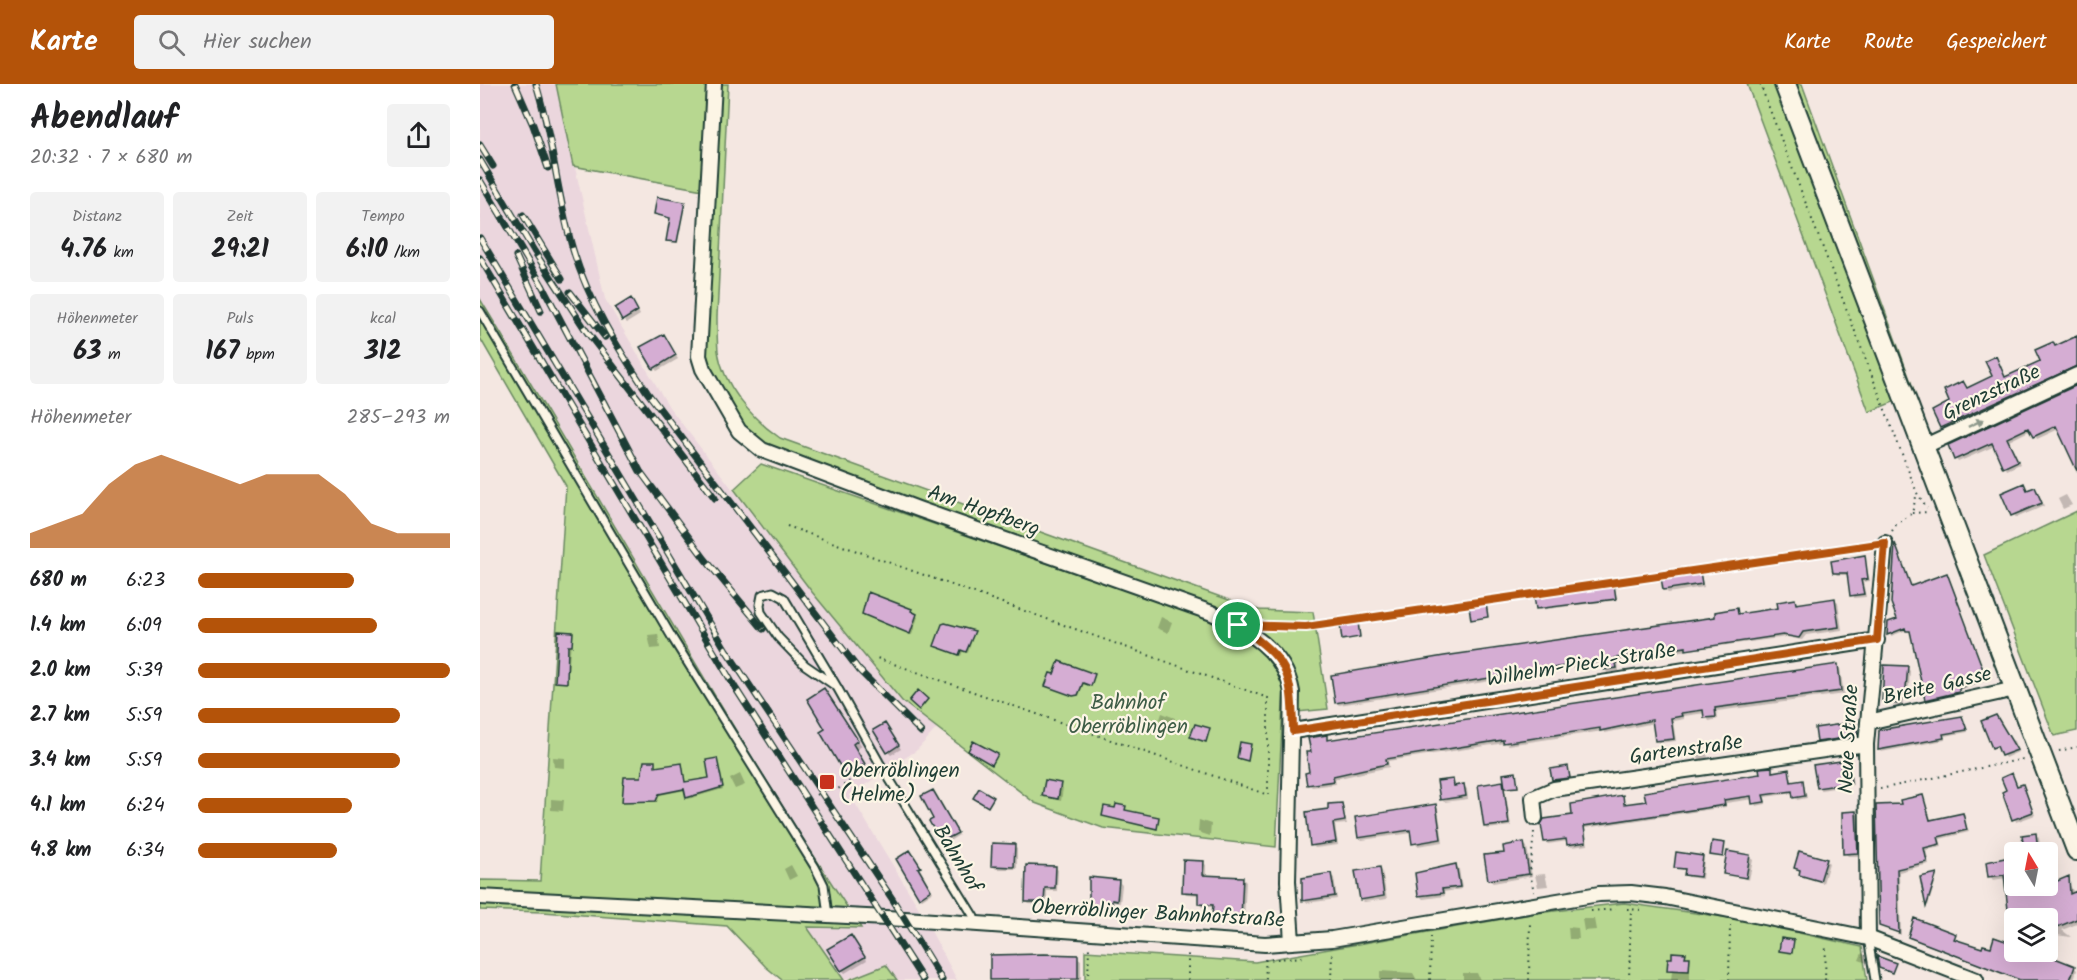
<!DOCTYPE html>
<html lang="de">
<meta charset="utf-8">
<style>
body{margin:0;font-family:Kalam,sans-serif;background:#f2f2f2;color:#202124;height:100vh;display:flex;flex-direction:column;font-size:22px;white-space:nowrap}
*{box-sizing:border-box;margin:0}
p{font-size:20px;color:#757577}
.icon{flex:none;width:33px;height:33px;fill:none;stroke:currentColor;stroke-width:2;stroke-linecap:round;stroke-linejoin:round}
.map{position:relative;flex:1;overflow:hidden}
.sheet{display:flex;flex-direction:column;background:#fff;width:480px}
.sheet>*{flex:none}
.needle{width:39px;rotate:350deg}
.tools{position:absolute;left:1524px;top:758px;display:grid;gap:12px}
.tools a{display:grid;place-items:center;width:54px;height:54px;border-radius:6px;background:#fff;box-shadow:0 6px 24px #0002;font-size:30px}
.pin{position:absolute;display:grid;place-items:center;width:51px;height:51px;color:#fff;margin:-26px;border:3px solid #fff;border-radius:50%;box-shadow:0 2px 6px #0007}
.round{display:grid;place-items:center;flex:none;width:63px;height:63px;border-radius:6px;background:#f2f2f2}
.head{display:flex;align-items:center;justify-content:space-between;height:102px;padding:0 30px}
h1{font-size:33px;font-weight:700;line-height:45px}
.figures{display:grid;grid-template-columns:repeat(3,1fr);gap:9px;height:102px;padding:6px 30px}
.figures div{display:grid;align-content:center;border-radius:6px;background:#f2f2f2;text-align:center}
.figures b{font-size:26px;font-weight:700}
.figures small{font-size:16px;font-weight:400}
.figures p{font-size:16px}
.chart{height:168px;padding:12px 30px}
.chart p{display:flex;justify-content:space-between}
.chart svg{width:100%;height:108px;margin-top:6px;fill:#b45309;opacity:.7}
ul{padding:0 30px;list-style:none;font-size:20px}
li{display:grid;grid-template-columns:96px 72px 1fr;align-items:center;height:45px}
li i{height:15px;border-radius:8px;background:#b45309}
header{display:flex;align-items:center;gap:36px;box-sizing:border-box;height:84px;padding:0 30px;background:#b45309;color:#fff}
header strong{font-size:28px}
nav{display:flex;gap:33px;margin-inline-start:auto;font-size:21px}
.search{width:420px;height:54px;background:#f2f2f2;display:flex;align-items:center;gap:15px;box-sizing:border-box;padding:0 21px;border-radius:6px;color:#757577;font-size:22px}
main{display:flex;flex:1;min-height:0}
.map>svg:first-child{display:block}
.built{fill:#ebd6dd}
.green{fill:#b7d790;stroke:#6b8a62;stroke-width:1.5}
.shadow{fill:#0003}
.building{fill:#d5add3;stroke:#1f3d34;stroke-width:1.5}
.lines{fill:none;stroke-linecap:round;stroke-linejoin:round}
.service-casing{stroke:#1f3d34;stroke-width:11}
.minor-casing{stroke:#1f3d34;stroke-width:18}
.secondary-casing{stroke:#1f3d34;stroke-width:24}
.path{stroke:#1f3d34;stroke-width:2;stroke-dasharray:1.5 4.5;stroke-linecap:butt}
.service{stroke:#fcf5e5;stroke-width:7}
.minor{stroke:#fcf5e5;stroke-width:14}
.secondary{stroke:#fcf5e5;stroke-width:20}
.rail-casing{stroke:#1f3d34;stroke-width:7}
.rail{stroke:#fcf5e5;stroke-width:4.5;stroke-dasharray:14;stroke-linecap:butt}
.oneway{fill:#8e998c}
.route-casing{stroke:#fff;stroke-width:12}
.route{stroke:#b45309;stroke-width:8}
.poi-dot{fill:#c8321e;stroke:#fcf5e5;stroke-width:2}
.labels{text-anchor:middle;stroke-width:4.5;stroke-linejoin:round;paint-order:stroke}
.street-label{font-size:21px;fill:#1f3d34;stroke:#fcf5e5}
.park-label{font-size:21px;fill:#3d5c46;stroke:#fcf5e5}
.poi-label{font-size:21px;fill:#1f3d34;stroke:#fcf5e5;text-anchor:start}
</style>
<header>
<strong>Karte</strong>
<div class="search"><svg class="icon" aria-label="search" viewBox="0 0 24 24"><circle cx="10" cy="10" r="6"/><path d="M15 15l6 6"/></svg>Hier suchen</div>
<nav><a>Karte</a><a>Route</a><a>Gespeichert</a></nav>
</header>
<main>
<section class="sheet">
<div class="head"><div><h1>Abendlauf</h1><p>20:32 · 7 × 680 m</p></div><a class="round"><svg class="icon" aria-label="share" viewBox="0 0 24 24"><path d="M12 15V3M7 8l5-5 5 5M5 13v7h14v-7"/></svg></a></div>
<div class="figures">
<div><p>Distanz</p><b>4.76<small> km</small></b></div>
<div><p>Zeit</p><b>29:21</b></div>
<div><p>Tempo</p><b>6:10<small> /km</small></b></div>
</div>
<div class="figures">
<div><p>Höhenmeter</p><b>63<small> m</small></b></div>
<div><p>Puls</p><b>167<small> bpm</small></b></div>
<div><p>kcal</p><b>312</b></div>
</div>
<div class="chart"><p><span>Höhenmeter</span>285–293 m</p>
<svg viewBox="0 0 160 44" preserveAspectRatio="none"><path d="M0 44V38L10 34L20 30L30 18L40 10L50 6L60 10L70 14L80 18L90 14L100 14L110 14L120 22L130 34L140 38L150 38L160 38V44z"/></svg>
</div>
<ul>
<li><b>680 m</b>6:23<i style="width:62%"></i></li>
<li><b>1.4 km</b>6:09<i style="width:71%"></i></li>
<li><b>2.0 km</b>5:39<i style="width:100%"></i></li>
<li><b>2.7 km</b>5:59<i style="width:80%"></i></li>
<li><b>3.4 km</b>5:59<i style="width:80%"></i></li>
<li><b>4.1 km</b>6:24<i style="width:61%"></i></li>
<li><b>4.8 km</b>6:34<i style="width:55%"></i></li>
</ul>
</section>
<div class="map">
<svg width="1597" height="896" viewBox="0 0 1597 896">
<rect width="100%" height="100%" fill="#f4e7e1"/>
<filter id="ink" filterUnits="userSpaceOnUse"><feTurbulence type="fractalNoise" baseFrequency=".0167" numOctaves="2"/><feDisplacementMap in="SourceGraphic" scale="12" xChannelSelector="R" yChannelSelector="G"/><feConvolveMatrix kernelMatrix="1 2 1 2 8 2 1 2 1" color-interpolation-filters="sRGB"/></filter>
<g filter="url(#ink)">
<path class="built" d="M0 0H76L125 215 189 323 332 508 422 617 457 644 437 666 370 711 440 826 477 896H417L406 881 364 896 326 843H381L343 787 156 481 104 387 0 215Z"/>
<path class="green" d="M76 0H229L223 106 93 82Z
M237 0H248L237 233C237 244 237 256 238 267 243 301 272 335 300 354L763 521 779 526 833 528 848 625 817 628C818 583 812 580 780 551L288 364 264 345 227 284 222 262Z
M1267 0H1322L1435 309 1389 328Z
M0 215C127 424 245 640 381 844L327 843 364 896H302L286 883 247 842 63 828 0 826V796L60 797 86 402 0 254Z
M281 380 745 541C774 558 789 568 804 599L796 763 623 744 555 719 422 617 332 508 254 405Z
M1597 427V647L1574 652 1504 471Z
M1144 819 1251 834 1382 863 1387 896H605V867L775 878 1057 829Z
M406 881 417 896H368Z"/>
<path class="shadow" d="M204 119 198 159 189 157 191 134Z
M154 219 160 231 147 239 144 236Z
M186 254 198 275 177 287 174 284Z
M1597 254V285L1464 347 1461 344 1454 327 1471 319 1483 298 1488 306 1514 293 1518 277 1526 294 1562 277 1576 263Z
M1597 303V382L1579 345 1557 355 1551 346 1529 357 1540 380 1527 386 1515 362 1478 378 1476 375 1470 362Z
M1543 401 1548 407 1555 404 1558 407 1564 422 1536 434 1523 410Z
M1586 411 1592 421 1583 425 1578 415Z
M1416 462 1432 504 1466 491 1469 493 1505 590 1503 591 1505 597 1480 606 1481 610 1449 618 1432 549 1427 546 1411 552 1409 550 1419 536Z
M1384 473 1390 497 1383 498 1386 513 1374 514 1369 491H1357L1354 488Z
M1220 489 1224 503 1188 509 1185 506Z
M1134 502 1138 516 1059 526 1057 524Z
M1354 515 1358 518 1362 546 1326 551 1322 556 1307 553 1164 572 1138 577 1139 587 1127 589 1123 579 859 621 856 618 1237 534 1257 526 1260 531 1300 525 1315 516 1318 521Z
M431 526 438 533 432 551 386 531Z
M681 533 692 538 688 549 677 544Z
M494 548 488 569 483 567 481 572 457 563Z
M92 549 87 599H78L77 597Z
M178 550 180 564 171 565 168 551Z
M1357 581 1360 584 1364 610 1237 627 1238 635 1229 637 1225 629 1204 632V635L1193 637 1196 657 1179 659 1174 639 1125 649 1123 647 1028 661 1025 659 908 677 909 683 855 695 856 700 832 703 829 700 832 669 846 652 849 658Z
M1427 584 1430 587 1428 617 1423 616V622L1406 621 1403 618Z
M614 591 612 602 604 599 599 612 568 602Z
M344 606 382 662 377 665 389 686 372 696 367 691 347 645Z
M682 629 695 634 691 643 679 638Z
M1516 632 1529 655 1534 657 1538 668 1525 674 1519 664 1513 663Z
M1481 634 1488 648 1464 652 1465 656 1401 668 1399 665Z
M1376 639 1378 653 1339 657Z
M408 644 421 665 411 671 408 668Z
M1225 662 1228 674 1219 676 1216 664Z
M73 673 85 674V684L74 683Z
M237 676 243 705 208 715 206 706 180 711 177 718 144 717 174 678 176 684 201 681 205 700 231 695Z
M1359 679 1363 685 1371 687 1373 701 1341 706 1338 703Z
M1087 683 1092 696 1077 699 1074 695Z
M1291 684 1294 689 1309 687 1313 699 1323 697 1327 714 1317 716 1314 709 1285 713 1286 720 1276 722 1273 715 1246 719V723L1105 744 1108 761 1091 763 1088 757 1068 760 1065 757 1094 732 1142 713 1146 722 1282 691Z
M1036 689 1038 703 1025 705 1031 742 1008 745 1005 743 1023 699 1026 703Z
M260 690 265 701 255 705 250 695Z
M1532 691 1538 703 1542 702 1545 704 1555 731 1536 738 1528 707Z
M973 696 976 703 984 702 987 705 988 715 964 718 961 715Z
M580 701 583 704 581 717 563 712Z
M455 710 479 751 465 760 451 738 455 735Z
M1443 712 1452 738 1482 731 1489 748 1460 755 1462 763 1446 766 1449 780 1419 788 1421 851 1401 842 1422 721Z
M71 715 84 716 83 727 71 726Z
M861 720 867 740 855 741 858 761 835 764 832 761 850 726Z
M955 722 958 725 963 758 937 762 932 749 882 756 879 753Z
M1375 728 1378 731 1381 772H1368L1365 769Z
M719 736 731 740 730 752 718 748Z
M1556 751 1559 754 1561 768H1545Z
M1044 760 1047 763 1052 792 1013 799 1009 796 1025 770Z
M534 762 537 765V785H516L513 782Z
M430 767 453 808 442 815 440 813Z
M1568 770 1574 773 1577 798 1587 795 1594 809 1597 808V840L1582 846 1591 853 1568 850V834H1534V844L1532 842 1526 794 1513 796 1510 792 1508 779 1534 774V801H1568Z
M1269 773 1273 776 1269 796 1245 789Z
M1222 774 1224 776 1222 795 1208 793 1206 787 1196 783Z
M1346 776 1349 779 1343 799 1323 793 1321 788 1315 784Z
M723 778 726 781V793L762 794 766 798 764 836 737 834 734 831V823H722L719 820 720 811 706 810 703 807Z
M311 781 317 792 309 796 304 785Z
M975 781 979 785 982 805 964 808 965 812 943 815 940 812Z
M575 783 578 786 577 807H567V821L549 820 546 817Z
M899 784 902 787 907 815 884 818 881 815Z
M1065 790 1068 802 1058 803 1055 791Z
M850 791 854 794 857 815 826 819 822 806Z
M1457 792 1448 822 1442 794Z
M639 798 642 801 640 819 634 818 633 828 614 827 611 823Z
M1102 835H1114L1116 846 1104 847Z
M1435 836 1475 851 1477 858 1503 866 1511 865 1516 853 1534 860V867H1552L1594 883 1597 886 1594 895 1597 896H1537L1432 855 1429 853Z
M1088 843 1098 844 1099 855H1089Z
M371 852 387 876 365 889 362 886Z
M1382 869 1385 871 1387 879 1379 876Z
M1205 871 1210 876V896H1191L1192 887 1188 885Z
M511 872 597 873 601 876V896H511Z
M900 887 933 889 937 896H900Z
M983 889H997L1000 896H983Z"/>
<path class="building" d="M177 113 205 118 197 158 186 157 190 134 174 130Z
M151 214 158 227 142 237 135 224Z
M184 250 196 271 173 285 160 263Z
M1597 252V282L1460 344 1452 327 1469 318 1464 306 1483 297 1487 304 1512 292 1505 277 1516 272 1525 293 1560 277 1555 266 1573 258 1575 262Z
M1597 301V387L1576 342 1553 353 1548 344 1527 354 1538 377 1523 384 1512 359 1474 376 1468 361Z
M1544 399 1547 406 1555 403 1562 419 1531 432 1521 409Z
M1415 459 1431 502 1467 489 1504 588H1502L1504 594 1479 604V608L1445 616 1430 547H1426L1425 544 1407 551 1408 538 1417 535 1411 519Z
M1385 471 1388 495 1381 496 1384 510 1370 512 1367 489H1353L1351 477Z
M1220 487 1222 500 1183 506 1181 493Z
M1134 500 1136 515 1056 525 1054 512Z
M388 508 432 525 431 527 437 530 430 550 382 530Z
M1355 514 1359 543 1323 548 1319 554 1303 551 1206 566V563L1135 574 1137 584 1123 586 1122 576 855 619 851 591 964 572 1235 533V528L1257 524 1258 530 1298 524 1297 518 1315 515 1316 520Z
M1006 519 1008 533 991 536 989 522Z
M878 538 880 553 862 556 860 541Z
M465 539 495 547 486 568 481 566 479 571 454 562 462 540Z
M78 547 93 548 92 562H88L87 599 75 598Z
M579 577 615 590 611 602 603 599 598 611 593 612 565 602 570 589 574 590Z
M1358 580 1361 607 1235 624 1236 633 1224 634 1223 626 1201 629 1202 632 1191 634 1194 655 1175 657 1172 636 1120 647V644L1023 659V656L906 675 907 680 853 692 854 697 827 701 825 689 829 688 826 668H831L828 654 847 651V656Z
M1404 581 1428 582 1425 614H1421L1420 620 1402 618Z
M344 604 378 656 373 660 385 680 366 692 340 648 345 645 327 615Z
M438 606 448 615 439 626 429 617Z
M1516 631 1537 666 1521 672 1517 662 1512 664 1501 637Z
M1482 632 1487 646 1463 650 1464 654 1398 666 1399 646Z
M1376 638 1378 652 1337 658 1335 644Z
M405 639 419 661 407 669 393 646Z
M715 640 730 644 726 658 710 653Z
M493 657 518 670 512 681 488 667Z
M760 658 771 660 768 677 757 674Z
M237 674 243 703 206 714 204 705 179 710 176 717 142 718 144 693H161L164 677H175V683L202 679 205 698 229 694 226 676Z
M1360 677 1361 684 1369 682 1371 699 1337 704 1333 681Z
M1088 682 1090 694 1072 696 1070 685Z
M1292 683V688L1309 685 1311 698 1323 696 1325 712 1313 714 1312 707 1283 711 1285 718 1272 720 1271 712 1244 716 1245 721 1104 742 1106 758 1087 761 1086 755 1064 758 1061 740 1064 735 1092 731 1091 720 1143 711 1144 720 1166 717 1164 708 1280 690 1279 684Z
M1036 688 1038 703 1025 704 1023 690Z
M1532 689 1537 702 1543 700 1553 728 1532 736 1522 708 1526 706 1521 694Z
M973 695 974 702 984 700 986 712 960 716 957 697Z
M565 696 581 699 578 715 562 712Z
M1023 697 1029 740 1004 743 998 701Z
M499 704 514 713 508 723 493 714Z
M453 706 478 749 461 758 449 737 453 735 441 712Z
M1443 711 1450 736 1483 729 1487 746 1458 753 1460 760 1444 764 1447 778 1417 785 1419 849 1399 842 1396 721 1421 720 1420 716Z
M862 719 865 737 853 739 856 758 830 762 826 728 848 725V720Z
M636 720 646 722 645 726 679 733 677 745 622 732 624 722 635 724Z
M956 720 961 755 932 760 930 746 878 754 875 733Z
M1376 727 1378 769 1363 770 1362 728Z
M1556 749 1558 768H1544L1542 751Z
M1232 757 1245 759 1243 773 1230 771Z
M1044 758 1049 790 1008 796 1004 771 1024 769 1023 762Z
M512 759 535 760 534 783 511 782Z
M430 766 441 783 438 784 451 806 439 814 416 775Z
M1247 767 1270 771 1266 794 1243 790Z
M1319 767 1347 775 1340 797 1319 791 1320 786 1314 784Z
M1196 768 1223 772 1220 793 1204 791 1205 785 1194 784Z
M1534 772V801H1568L1589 792 1590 810 1597 807V835L1568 847V834H1529L1524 791 1508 793 1506 778Z
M703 776 724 777 723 791 763 793 761 833 732 832 733 821 718 820V809L702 808Z
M976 780 980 803 962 805 963 809 938 812 935 789Z
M546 781 576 782 575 804H565L564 818H545Z
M900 783 904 812 880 816 875 787Z
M851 789 855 812 822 817V794Z
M1457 789 1446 823 1440 793Z
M609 793 639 796 637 817 632 816 631 826 609 824Z
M1434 834 1476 850 1474 855 1502 864 1503 861 1511 863 1514 853 1534 860V867H1557L1595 882 1590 896H1540L1428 853Z
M371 851 385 873 361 887 347 865Z
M1301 854 1314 856 1312 869 1299 867Z
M1192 868 1206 869 1205 873H1210L1209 887 1187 886 1188 874H1192Z
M564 870 598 871V895L510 896V871Z
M1397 872 1416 879 1412 889 1399 884Z"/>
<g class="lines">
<g class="service-casing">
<path id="service" d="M0 227 193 555 335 783 344 801 348 831
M357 603 304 514 293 508 282 511 280 521 281 528 298 553 325 581 357 603 399 678 494 833V840
M1388 854 1395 896"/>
</g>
<g class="minor-casing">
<path id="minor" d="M234 0 219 272 223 285 259 347 282 366 438 425 732 529C767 545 805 567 812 608L808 797 812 858
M1443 363 1597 291
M1388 638 1535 605
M813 647 1397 556
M1055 734 1053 714 1074 705 1386 660
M0 813 425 835 785 860 852 855 1119 810 1151 809 1185 813 1388 854 1496 896
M1388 854 1386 660 1405 459"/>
</g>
<g class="secondary-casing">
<path id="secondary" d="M1305 0 1597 766"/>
</g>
<path class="path" d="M1280 0 1437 409 1447 424
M1432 429 1450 428
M307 442 788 614V711L394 573
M1412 447 1416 441 1432 429 1437 409
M785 543H826L1392 461
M1579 667 1597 663
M1400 705 1544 675
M336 711 344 706 358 705 389 684
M1054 748 1050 789 1054 808
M1147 825 1162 826
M1111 827 1135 825
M785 875 786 896
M785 876 824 873
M608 896 609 862
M708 896V870
M851 896 852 869
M950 896 951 853
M1049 896 1050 836
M1149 896 1151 824
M1249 896 1250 841
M1345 896 1346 860"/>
<use href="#service" class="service"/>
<use href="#minor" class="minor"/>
<use href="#secondary" class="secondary"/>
<g class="rail-casing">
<path id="rail" d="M35 0 53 41 68 84
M56 0C73 54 77 112 93 166 109 218 137 263 167 308L379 586 441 648
M0 61 13 82
M0 76 54 167 107 248 235 414
M0 96 62 201 160 387 225 475 283 545
M43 131 82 195
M0 154 246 566 413 816 462 896
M36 172 61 227
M0 174 256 605 443 896
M90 208 125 253"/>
</g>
<use href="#rail" class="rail"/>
</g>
<defs><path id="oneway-solid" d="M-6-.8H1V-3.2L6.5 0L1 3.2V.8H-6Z" transform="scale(1.5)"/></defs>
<use class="oneway" href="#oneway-solid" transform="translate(1496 339) rotate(-25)"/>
</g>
<g class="lines" filter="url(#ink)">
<g class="route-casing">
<path id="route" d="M1405 459 1397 556 813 647C812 586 808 577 758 541L826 543Z"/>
</g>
<use href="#route" class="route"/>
</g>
<rect class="poi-dot" x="339" y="690" width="16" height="16" rx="3"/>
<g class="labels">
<g class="street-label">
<text transform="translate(1511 308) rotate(-25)" y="7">Grenzstraße</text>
<text transform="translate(504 426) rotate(19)" y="7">Am Hopfberg</text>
<text transform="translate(1101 580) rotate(-9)" y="7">Wilhelm-Pieck-Straße</text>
<text transform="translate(1457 601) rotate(-13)" y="7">Breite Gasse</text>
<text transform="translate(1368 655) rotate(-87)" y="7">Neue Straße</text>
<text transform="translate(1206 665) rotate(-8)" y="7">Gartenstraße</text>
<text transform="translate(478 774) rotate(59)" y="7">Bahnhof</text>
<text transform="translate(678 829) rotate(3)" y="7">Oberröblinger Bahnhofstraße</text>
</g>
<g class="park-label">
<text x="648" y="625">Bahnhof<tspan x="648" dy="24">Oberröblingen</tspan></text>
</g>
<g class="poi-label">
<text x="360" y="693">Oberröblingen<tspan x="360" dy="24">(Helme)</tspan></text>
</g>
</g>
</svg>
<div class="tools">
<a><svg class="needle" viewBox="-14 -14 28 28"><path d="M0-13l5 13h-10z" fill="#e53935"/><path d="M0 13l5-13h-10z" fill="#757577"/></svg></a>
<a><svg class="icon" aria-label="layers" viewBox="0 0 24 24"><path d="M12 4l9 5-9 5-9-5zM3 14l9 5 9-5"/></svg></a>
</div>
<div class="pin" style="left:758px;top:541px;background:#1e9e55"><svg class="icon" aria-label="arrive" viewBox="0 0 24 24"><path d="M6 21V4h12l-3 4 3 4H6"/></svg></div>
</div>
</main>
